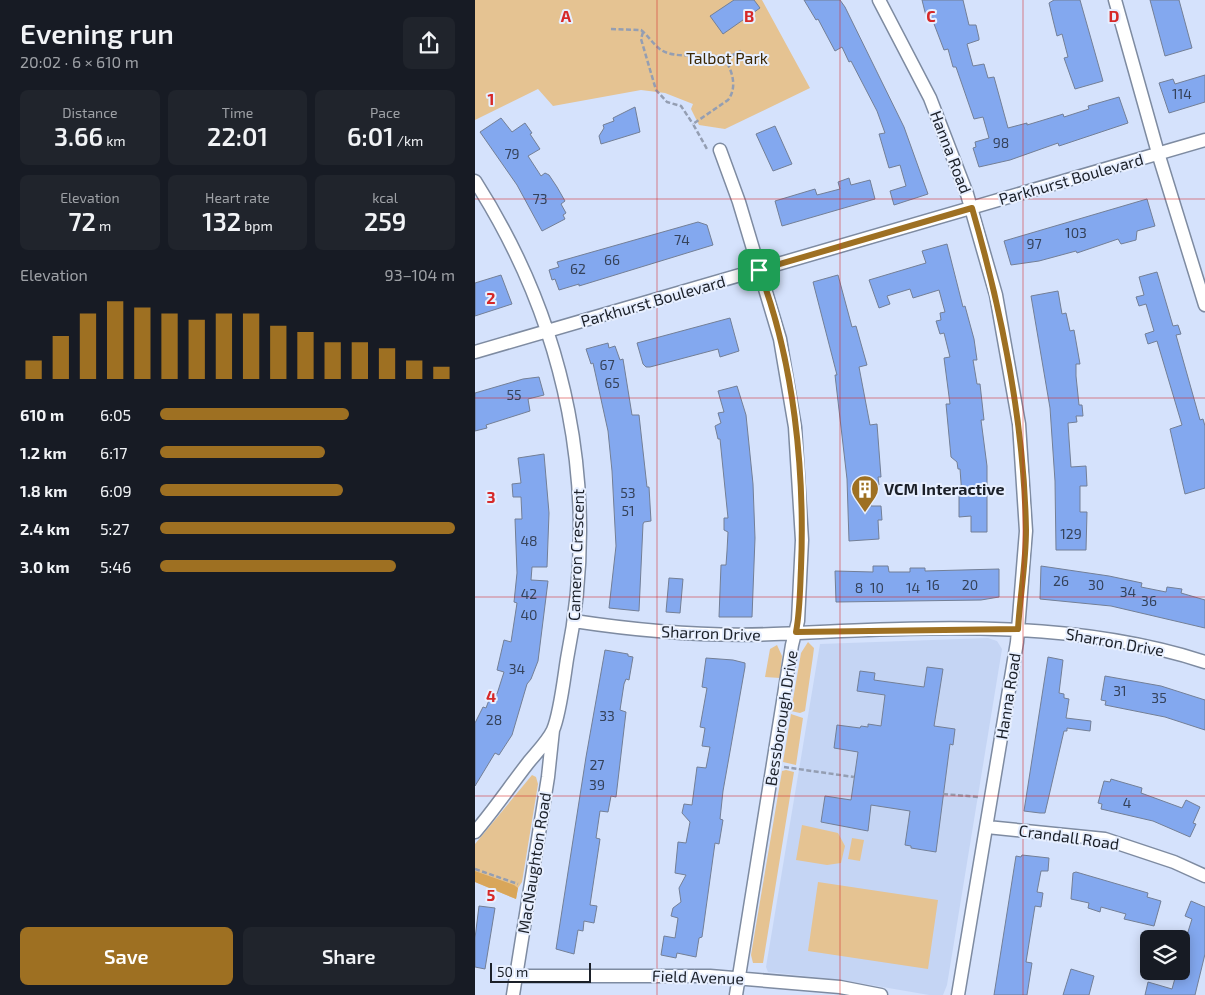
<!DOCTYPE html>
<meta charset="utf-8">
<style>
body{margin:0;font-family:"Exo 2",sans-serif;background:#20242c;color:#f1f3f6;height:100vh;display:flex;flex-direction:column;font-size:19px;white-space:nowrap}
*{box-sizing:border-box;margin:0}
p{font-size:16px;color:#9ea1a6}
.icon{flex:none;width:28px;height:28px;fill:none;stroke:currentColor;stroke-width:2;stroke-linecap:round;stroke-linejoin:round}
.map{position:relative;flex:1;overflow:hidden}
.sheet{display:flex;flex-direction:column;background:#171b24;width:475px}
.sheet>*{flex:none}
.buttons{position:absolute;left:665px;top:930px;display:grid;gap:10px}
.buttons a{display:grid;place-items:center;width:50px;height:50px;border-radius:8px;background:#171b24;box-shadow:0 2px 12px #0003;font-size:25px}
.scale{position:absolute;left:15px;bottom:12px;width:101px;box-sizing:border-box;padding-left:5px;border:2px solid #1b2029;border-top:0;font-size:14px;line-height:18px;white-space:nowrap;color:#1b2029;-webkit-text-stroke:4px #e7efff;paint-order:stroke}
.pin{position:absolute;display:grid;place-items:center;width:42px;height:42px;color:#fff;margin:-21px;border-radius:10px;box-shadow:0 2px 8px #0006}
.round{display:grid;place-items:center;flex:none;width:52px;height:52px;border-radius:8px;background:#20242c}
.head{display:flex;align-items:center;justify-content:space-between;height:85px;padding:0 20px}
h1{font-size:28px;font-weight:600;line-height:38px}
.metrics{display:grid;grid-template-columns:repeat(3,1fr);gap:8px;height:85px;padding:5px 20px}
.metrics div{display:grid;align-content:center;border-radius:8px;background:#20242c;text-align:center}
.metrics b{font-size:25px;font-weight:600}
.metrics small{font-size:14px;font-weight:400}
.metrics p{font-size:14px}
.chart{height:140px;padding:10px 20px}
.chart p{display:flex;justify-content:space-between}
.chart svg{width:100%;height:90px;margin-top:5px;stroke:#9e7022;stroke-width:6}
.cta{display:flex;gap:10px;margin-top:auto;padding:10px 20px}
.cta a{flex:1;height:58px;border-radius:8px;background:#9e7022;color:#fff;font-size:20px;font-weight:600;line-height:58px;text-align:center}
.cta a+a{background:#20242c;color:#f1f3f6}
ul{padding:0 20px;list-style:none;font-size:16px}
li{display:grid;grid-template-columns:80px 60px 1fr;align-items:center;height:38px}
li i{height:12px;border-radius:6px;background:#9e7022}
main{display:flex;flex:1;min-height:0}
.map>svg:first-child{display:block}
.built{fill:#c5d5f4}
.green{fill:#e5c392}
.forest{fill:#d9a65a}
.building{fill:#83a8ef;stroke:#737f96}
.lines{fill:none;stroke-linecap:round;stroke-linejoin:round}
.street-casing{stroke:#7e8ba1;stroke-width:15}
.path{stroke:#949eb2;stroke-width:2.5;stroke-dasharray:5 2.5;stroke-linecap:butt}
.street{stroke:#fff;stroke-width:12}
.route-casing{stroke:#fff;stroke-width:10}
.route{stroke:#9e7022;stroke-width:6}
.grid{fill:none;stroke:#d62828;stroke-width:1;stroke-opacity:0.55}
.labels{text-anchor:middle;stroke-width:4;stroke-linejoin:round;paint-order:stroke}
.number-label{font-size:14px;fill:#35425a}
.park-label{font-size:16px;fill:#3b2704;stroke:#e7efff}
.street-label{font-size:16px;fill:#1b2029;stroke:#e7efff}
.poi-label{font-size:16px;font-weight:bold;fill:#1b2029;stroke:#e7efff;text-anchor:start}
.grid-label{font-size:16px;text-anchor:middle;font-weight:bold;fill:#d62828;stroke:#e7efff;stroke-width:4;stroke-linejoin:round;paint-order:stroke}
</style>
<main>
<section class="sheet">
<div class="head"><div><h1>Evening run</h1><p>20:02 · 6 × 610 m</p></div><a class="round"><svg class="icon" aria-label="share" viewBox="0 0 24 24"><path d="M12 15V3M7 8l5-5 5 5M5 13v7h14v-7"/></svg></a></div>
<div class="metrics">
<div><p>Distance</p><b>3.66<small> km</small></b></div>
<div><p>Time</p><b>22:01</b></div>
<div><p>Pace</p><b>6:01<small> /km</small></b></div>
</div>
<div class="metrics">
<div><p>Elevation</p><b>72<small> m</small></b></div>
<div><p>Heart rate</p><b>132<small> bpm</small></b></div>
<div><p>kcal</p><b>259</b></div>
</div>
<div class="chart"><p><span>Elevation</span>93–104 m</p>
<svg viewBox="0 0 160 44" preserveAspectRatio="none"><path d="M5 44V35M15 44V23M25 44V12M35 44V6M45 44V9M55 44V12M65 44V15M75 44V12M85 44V12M95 44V18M105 44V21M115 44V26M125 44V26M135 44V29M145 44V35M155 44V38"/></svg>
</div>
<ul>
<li><b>610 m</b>6:05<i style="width:64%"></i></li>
<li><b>1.2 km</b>6:17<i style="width:56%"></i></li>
<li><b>1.8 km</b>6:09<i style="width:62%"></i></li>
<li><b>2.4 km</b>5:27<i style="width:100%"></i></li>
<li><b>3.0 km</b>5:46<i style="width:80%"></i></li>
</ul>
<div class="cta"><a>Save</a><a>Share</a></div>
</section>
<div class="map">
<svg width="730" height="995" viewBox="0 0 730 995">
<rect width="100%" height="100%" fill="#d5e2fc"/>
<path class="built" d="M513 638 522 641 527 649 472 985 468 995H454L367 980 293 972 291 967 345 644Z"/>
<path class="green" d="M0 0H287L335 88 250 129 224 125 216 109 218 104 190 93 166 90 78 106 63 89 0 120Z
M333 642 339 648 338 656 330 711 325 713 316 711 326 653Z
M302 645 307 656 305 678 290 677 295 649Z
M316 714 328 718 321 765 308 762Z
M311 770 319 772 288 963H278L276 955 307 771Z
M57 775 61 777 63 784 47 882 43 888 41 899 0 882V844Z
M327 825 363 833 370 846 366 863 352 865 321 860Z
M377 838 389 840 385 861 373 859Z
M343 882 463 900 453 969 333 951Z"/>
<path class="forest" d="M0 871 39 885 43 888 41 899 0 882Z"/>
<path class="building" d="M259 0H279L285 8 248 34 235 16Z
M329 0H365L370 7 429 127 453 194 419 205 415 191 431 186 425 165 414 168 404 134 410 133 402 111 376 61 374 62 367 47 360 51 343 19 341 20Z
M447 0H488L494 25H501L504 38V40L492 44 498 66 509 64 513 78 519 77 533 128 552 123V125L585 115 588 114 589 117 614 109 613 106 644 97 653 123 584 146 583 143 535 160 504 167 498 148 501 147 500 142 514 138 508 117 499 119 481 67H478L473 49 469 50 456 16H451Z
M579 0H605L628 81 600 89 589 58 593 57 587 34 582 36 578 20 574 3Z
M675 0H704L717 48 690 56Z
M730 75V102L694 113 684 83 698 79 700 84Z
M160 107 165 132 126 144 124 136 129 128 128 125 139 121 138 118Z
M26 118 37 132 50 123 57 133 55 134 65 149 53 156 66 176 70 173 74 175 82 187 90 201 86 204 91 213 88 215 90 219 67 231 42 185 5 132Z
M300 126 317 164 298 171 281 134Z
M374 178 376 185 395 180 400 199 307 226 300 201 340 189 342 195 365 189 363 182Z
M672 199 680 226 662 231 661 240 646 244 643 239 602 253 601 251 564 261 536 265 529 241Z
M223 222 232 225 238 245 104 286V284L84 290 80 279 77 280 74 270 84 267 82 262Z
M472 244 488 307 490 306 499 339 502 360H498L502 384H505L509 420H506L512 466V532H496V516L484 517V496H487L485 469H483L482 462 476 457 471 404H475L469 358 475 357 469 333 465 334 461 321 466 320 465 313 470 312 464 290 438 298 435 289 412 296 415 304 404 308 394 280 451 263 447 251Z
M682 272 698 326 703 325 706 334 701 335 725 420 728 419 730 426V488L710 494 695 429 707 425 682 341 673 344 670 334 679 331 671 304 664 306 661 297 669 295 664 277Z
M26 275 37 304 0 316V283Z
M363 275 377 327 381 326 392 365 384 367 395 425 402 424 406 477H403L404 485 396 486V506H406L407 520H403L404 539 374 541 372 479 360 375H362L338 282Z
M583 291 587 314 591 313 595 331 599 330 605 364H601V376L604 405H607L608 416H601L602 422 593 423 594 439 596 467 611 466 612 486H605V512H612L611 550H581L580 481 575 408 556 296Z
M255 318 264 351 245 357 243 349 175 367H171L168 364 162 343Z
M133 343 134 348 140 346 145 360 148 359 157 415H164L172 487H174L176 521 169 522 168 524 164 611 134 608 141 546 137 471 133 431 118 363 116 364 111 349Z
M64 377 69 395 53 399 55 411 11 425 12 428 0 431V393L48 379Z
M262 386 271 415 278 484 280 538 277 617H244L246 565H251L252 551 253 532 249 530V518H253L245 439H243L240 426 246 423 243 413 249 412 243 391Z
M69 454 74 513 72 567H57L56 580 73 581 63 661 56 679 52 684 37 735 24 755 20 753 0 786V723L8 707 11 708 17 692 22 694 29 672 22 670 29 640 36 642 42 603 39 602 42 573 40 519H47L46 497H38L37 484 46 483 43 458Z
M398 566H413L414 572H435V568H450V571L524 569V597L506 600 361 602 360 571 398 572Z
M566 566 634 576 667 583 666 587 691 592 692 587 707 589 706 593 730 600V628L636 606 565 599Z
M194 578 208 579 205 613 191 612Z
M130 650 153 654V656L158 657 154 680 151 679 149 684 145 710 151 712 141 797 136 796 133 812 125 811 121 838 125 839 115 905 122 906 119 923 109 921 108 931 103 930 99 954 81 949 111 757Z
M573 657 588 660 584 693 589 694V698L594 699 591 718 616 721 615 731 592 728V731H589L570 813H565L549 811Z
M231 658 258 660 270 663V667L248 791 245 819 248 820 244 844 240 843 227 937 224 938 221 957 202 953 201 958 186 955 189 936 200 938 203 918 196 916 198 908 206 902 204 888 211 875 200 873 203 842 211 843 215 822 207 813 209 804 217 805 222 767 231 768 235 747 227 746 230 728 225 727 232 688 227 687Z
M452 667 468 669 459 726 480 729 478 745 475 744 461 852 436 848V846L430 845 435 811 396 805 393 831 346 822 350 796 376 800 383 752 359 748 362 725 385 728 386 726 393 727V724L406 726 410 695 382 691 385 671 400 673 399 680 449 687Z
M630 676 686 686 730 700V730L690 717 630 705 631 701 626 700Z
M636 779 667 788 666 793 707 808 711 800 725 807 718 823 721 824 715 837 678 821 626 809 627 804 623 803 629 781 635 782Z
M547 855 574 858 573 871H566L562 892 568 893 566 907 560 906 551 962 557 963 552 995H519L541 856 546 857Z
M601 872 673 893 672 897 686 901 679 926 649 919 651 914 626 907 625 912 613 908 614 903 596 899 598 873Z
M716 901 730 907V954L720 995H670L673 982 697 989 702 971H706V954L717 919 710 916Z
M4 906 20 908 10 969 0 967V938Z
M596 969 619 976 614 995H588Z"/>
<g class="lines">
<g class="street-casing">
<path id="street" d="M404 0 455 98 492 194 521 295 544 424 551 531 542 642 483 995
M640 0 683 153 730 305
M245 150 264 202 305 339 320 427 327 540 323 621 317 645 261 995
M0 181C92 325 126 491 92 659 89 678 85 714 78 730 73 741 61 753 53 763 35 786 19 810 0 832
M0 352 730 140
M99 621C165 631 232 637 299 634 444 628 590 617 730 662
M512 827 630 839 699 862 730 876
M40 976H235L365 987 406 995
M38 995 73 777 78 730"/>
</g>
<path class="path" d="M136 29 166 30C175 37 181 50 193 53 210 59 236 50 251 61 258 73 262 88 253 100L218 124 232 149
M168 32 166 39 181 90 192 102 206 106 218 124
M249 59 266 51
M309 767 379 777
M468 794 504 797
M0 869 43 884"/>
<use href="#street" class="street"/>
</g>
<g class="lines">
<g class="route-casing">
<path id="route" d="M497 208C527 312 549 421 551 530 551 563 545 596 543 629L321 632C325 611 325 589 326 568 330 471 319 361 284 270Z"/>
</g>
<use href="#route" class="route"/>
</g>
<path class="grid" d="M182 0V995M365 0V995M548 0V995M0 199H730M0 398H730M0 597H730M0 796H730"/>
<defs>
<g id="building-pin" transform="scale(1.4375)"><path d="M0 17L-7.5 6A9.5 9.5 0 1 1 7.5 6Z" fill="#9e7022" stroke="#e7efff"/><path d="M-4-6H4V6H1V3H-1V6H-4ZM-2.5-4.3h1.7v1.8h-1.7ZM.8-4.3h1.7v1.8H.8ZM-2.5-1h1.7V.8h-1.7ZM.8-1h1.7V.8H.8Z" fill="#fff"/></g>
</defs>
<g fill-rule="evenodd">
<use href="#building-pin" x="390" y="489"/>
</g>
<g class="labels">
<g class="number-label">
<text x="707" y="99">114</text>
<text x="526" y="148">98</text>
<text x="37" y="159">79</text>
<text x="65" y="204">73</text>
<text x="601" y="238">103</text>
<text x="207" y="245">74</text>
<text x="559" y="249">97</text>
<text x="137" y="265">66</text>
<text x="103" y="274">62</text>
<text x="132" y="370">67</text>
<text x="137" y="388">65</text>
<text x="39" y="400">55</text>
<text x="153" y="498">53</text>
<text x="153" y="516">51</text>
<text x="596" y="539">129</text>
<text x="54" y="546">48</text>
<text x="586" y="586">26</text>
<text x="458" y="590">16</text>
<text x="495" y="590">20</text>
<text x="621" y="590">30</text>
<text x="384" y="593">8</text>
<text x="402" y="593">10</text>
<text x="438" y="593">14</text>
<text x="653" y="597">34</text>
<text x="54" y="599">42</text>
<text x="674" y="606">36</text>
<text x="54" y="620">40</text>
<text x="42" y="674">34</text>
<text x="645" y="696">31</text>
<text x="684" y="703">35</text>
<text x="132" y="721">33</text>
<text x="19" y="725">28</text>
<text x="122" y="770">27</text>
<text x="122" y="790">39</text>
<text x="652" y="808">4</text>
</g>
<g class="park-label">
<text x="252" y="64">Talbot Park</text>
</g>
<g class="street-label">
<text transform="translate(476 152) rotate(69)" y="6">Hanna Road</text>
<text transform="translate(596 179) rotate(-16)" y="6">Parkhurst Boulevard</text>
<text transform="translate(178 301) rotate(-16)" y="6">Parkhurst Boulevard</text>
<text transform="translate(101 555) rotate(-88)" y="6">Cameron Crescent</text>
<text transform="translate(236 633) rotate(2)" y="6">Sharron Drive</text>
<text transform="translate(640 642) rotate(10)" y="6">Sharron Drive</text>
<text transform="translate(533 696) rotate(-81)" y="6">Hanna Road</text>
<text transform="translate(306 718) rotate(-81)" y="6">Bessborough Drive</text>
<text transform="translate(594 837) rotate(8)" y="6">Crandall Road</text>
<text transform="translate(59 863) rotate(-81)" y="6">MacNaughton Road</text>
<text transform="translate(223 977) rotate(2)" y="6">Field Avenue</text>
</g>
<g class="poi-label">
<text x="409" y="495">VCM Interactive</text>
</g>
</g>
<g class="grid-label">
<text x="91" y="22">A</text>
<text x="274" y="22">B</text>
<text x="456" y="22">C</text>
<text x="639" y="22">D</text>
<text x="16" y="105">1</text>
<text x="16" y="304">2</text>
<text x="16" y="503">3</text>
<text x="16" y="702">4</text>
<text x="16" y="901">5</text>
</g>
</svg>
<div class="buttons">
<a><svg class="icon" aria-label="layers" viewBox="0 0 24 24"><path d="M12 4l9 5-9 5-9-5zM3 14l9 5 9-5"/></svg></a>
</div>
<div class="scale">50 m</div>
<div class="pin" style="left:284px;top:270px;background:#1e9e55"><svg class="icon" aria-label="arrive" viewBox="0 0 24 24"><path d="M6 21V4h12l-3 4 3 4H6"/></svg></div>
</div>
</main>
